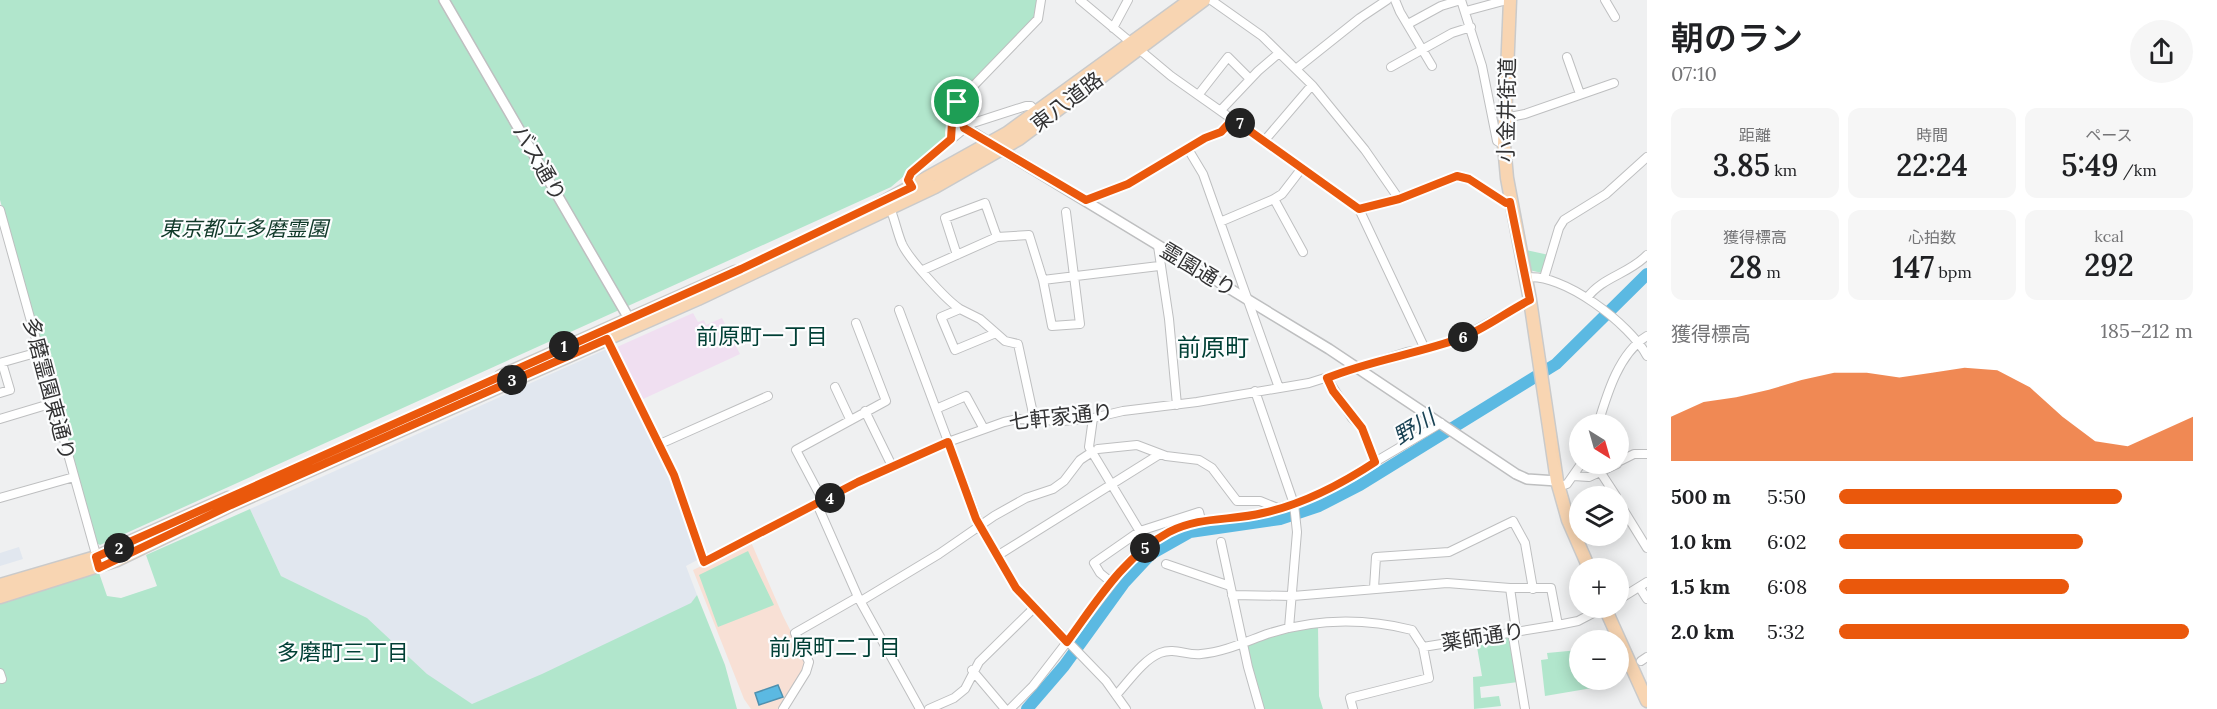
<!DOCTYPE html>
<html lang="ja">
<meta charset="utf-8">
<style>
body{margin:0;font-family:Lora,"Noto Sans JP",serif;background:#f6f6f6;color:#202124;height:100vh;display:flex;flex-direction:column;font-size:22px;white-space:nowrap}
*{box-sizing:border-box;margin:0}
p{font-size:20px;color:#757577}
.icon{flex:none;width:33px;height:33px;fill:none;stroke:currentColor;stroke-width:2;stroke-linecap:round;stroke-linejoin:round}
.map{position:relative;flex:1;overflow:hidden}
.side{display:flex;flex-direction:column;background:#fff;width:570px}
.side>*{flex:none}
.needle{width:39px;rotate:143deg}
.buttons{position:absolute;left:1569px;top:414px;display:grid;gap:12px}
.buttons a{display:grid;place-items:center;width:60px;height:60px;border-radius:50%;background:#fff;box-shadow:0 3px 15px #0003;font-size:30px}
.pin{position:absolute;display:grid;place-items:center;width:51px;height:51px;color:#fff;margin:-26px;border:3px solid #fff;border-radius:50%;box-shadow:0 2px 6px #0007}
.km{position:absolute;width:30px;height:30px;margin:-15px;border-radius:50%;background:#222;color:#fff;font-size:16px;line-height:30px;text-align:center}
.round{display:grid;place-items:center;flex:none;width:63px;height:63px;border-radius:32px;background:#f6f6f6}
.summary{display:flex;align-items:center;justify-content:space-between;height:102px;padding:0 24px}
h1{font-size:33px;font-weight:600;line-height:45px}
.stats{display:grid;grid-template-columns:repeat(3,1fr);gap:9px;height:102px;padding:6px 24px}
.stats div{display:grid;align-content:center;border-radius:12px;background:#f6f6f6;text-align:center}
.stats b{font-size:30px;font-weight:600}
.stats small{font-size:16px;font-weight:400}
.stats p{font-size:16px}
.chart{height:168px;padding:12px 24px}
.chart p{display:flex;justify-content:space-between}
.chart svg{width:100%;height:108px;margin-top:6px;fill:#ea580c;opacity:.7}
ul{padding:0 24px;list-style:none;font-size:20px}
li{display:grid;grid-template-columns:96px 72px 1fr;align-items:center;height:45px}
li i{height:15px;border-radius:8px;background:#ea580c}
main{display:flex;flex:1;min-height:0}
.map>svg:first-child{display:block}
.built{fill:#e1e7ef}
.education{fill:#f8e0d5}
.medical{fill:#f0dff1}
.green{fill:#b1e6cc}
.water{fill:#5bb9e2;stroke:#4f90ae;stroke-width:1.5}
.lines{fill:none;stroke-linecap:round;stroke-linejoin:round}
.river{stroke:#5bb9e2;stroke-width:12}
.minor-casing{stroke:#bebfc0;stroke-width:10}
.tertiary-casing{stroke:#bebfc0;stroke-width:12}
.primary-casing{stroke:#cacaca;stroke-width:15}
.minor{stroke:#fff;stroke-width:8}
.tertiary{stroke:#fff;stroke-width:9}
.primary{stroke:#f8d5b2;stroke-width:12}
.route-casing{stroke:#fff;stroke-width:12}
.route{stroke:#ea580c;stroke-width:8}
.labels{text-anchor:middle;stroke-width:4.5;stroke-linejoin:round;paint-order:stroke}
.street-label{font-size:21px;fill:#323233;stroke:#fcfdfe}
.park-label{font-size:21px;font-style:italic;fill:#103929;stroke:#fcfdfe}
.neighbourhood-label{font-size:22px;fill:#003f35;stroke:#fcfdfe}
.water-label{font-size:22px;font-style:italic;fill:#194254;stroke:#fcfdfe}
.quarter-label{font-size:24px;fill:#003f35;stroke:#fcfdfe}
</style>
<main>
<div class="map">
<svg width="1647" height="709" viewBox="0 0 1647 709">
<rect width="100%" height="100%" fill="#eff0f1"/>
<path class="built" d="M609 348 672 477 701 558 686 566 697 595 682 617 483 704H465L424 676 363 617 281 576 250 509Z
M19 547 23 559 0 566V553Z"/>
<path class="education" d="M751 542 783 616 807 663 780 709H751L744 699 693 570Z"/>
<path class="medical" d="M693 313 698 322 704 320 706 325 722 318 740 354 641 400 617 347Z"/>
<path class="green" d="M0 0H1038L1036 17 950 104 945 133 948 139 891 187 100 545 95 542 0 200Z
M1526 250 1549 255 1542 273 1529 270Z
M250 509 281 576 367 618 427 674 472 704 542 674 691 603 697 595 725 665 737 709H0V599L98 570 107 596 121 598 157 586 146 555Z
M748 551 774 605 718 627 699 575Z
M1318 626 1319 696 1323 709H1262L1245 645 1267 636Z
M1510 636 1518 682 1480 687 1481 698 1499 696 1501 706 1474 709 1473 677 1482 676 1476 641 1481 640 1482 643H1485V639Z
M1579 650 1580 680H1601L1604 686 1545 696 1541 660 1548 659 1547 653Z"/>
<path class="water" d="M778 685 783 697 759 705 755 693Z"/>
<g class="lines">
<path class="river" d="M1027 709 1064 666 1124 583 1151 554 1190 532 1280 519 1319 506 1360 485 1556 364 1647 274"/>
<g class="minor-casing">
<path id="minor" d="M1080 0 1171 76 1359 209 1425 349
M1211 0 1262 36 1312 85 1365 150 1399 199
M1395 0 1400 12 1432 66
M1461 0 1482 66 1497 141 1504 145
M1605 0 1615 17
M1466 11 1507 0
M1408 24 1441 6 1461 0
M1113 28 1128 0
M1567 57 1580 94
M1391 67 1452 33 1471 27
M1296 69 1360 18 1387 0
M1199 94 1228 57 1250 79
M957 104 965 128
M1221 110 1258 71 1279 53
M1505 118 1525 114 1614 83
M951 139 953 107 1038 19 1041 0
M1265 140 1312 85
M1188 149 1203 174 1279 388
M912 187 908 180 911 173 970 124 1026 106H1031L1036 112
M1274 199 1303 252
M1086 200 1128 184 1205 138 1221 132 1233 119
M890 208C895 220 897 232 902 244 909 259 946 300 960 309
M1359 209 1399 199 1457 176 1469 179 1506 203 1510 202
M0 210 97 558
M1220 222 1274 199 1282 194 1302 168
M1158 246 1169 319 1177 405
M957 255 945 218 985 203 997 237
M923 270 997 237 1029 235 1043 280 1159 266
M1525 278C1562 271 1631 325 1647 356
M1544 278 1559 228 1564 220 1606 194 1647 157
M1043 280 1052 326 1080 324 1066 212
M1587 298C1602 277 1629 274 1647 255
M899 310 980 527 1016 588 1106 681 1126 709
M996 333 980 319 960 309 941 317 955 350 996 333 1005 341 1018 344 1034 418
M607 339 674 475 704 562 858 482 948 442 1004 422 1018 419 1063 421 1093 418 1123 411 1197 402 1309 383 1407 352 1425 349 1461 338 1530 300
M0 363 39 352
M1327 378 1352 418 1362 428 1375 462
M835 387 850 419
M1255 391 1294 504 1297 532 1289 628
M0 393 10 390 2 363
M936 409 966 396 984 429
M865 411 892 466
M1093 418 1089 447 1148 545
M0 419 53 403
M1598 424C1607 394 1619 353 1647 336
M660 444 768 396
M1098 449 1137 445 1166 456 1199 460 1212 468 1237 501H1260L1280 509
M1618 462 1634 454H1647
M1601 473 1616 496
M1573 476 1589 477 1617 464
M1558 487 1567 484 1581 464
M0 498 74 477
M823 501 796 450 886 401 856 323
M1618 501 1647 548
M817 504 858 597 920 709
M1568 520 1580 513
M1221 542 1248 667 1260 709
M997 556 1160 454
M1166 564 1230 586
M1111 582 1100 573 1094 563 1140 531 1199 512 1201 520
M1374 588 1376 557 1449 552 1513 521 1525 543 1533 589
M1510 588 1516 630 1513 636 1525 709
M1640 588 1647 599
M1232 595 1293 596 1447 583 1510 588H1551L1558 625
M1618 600 1647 582
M861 601 939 554 994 516 1026 498 1053 489 1064 481 1080 460 1092 452
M1641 661 1647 657
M972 670 1005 709
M0 673 2 679
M1117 694C1129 681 1143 660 1160 653 1175 647 1187 656 1201 654 1224 652 1245 642 1267 634 1314 619 1364 618 1412 630L1423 647 1558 625 1578 621 1599 610
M783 709 806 672 809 662 795 633 858 597
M929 709 954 698 965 689 979 662 1034 608
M1010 709 1033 686 1131 559 1168 532 1188 523 1261 514 1319 495 1441 423
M1353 709 1350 698 1429 678 1423 647"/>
</g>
<g class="tertiary-casing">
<path id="tertiary" d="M444 0 631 322
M952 120 1329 349 1516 474 1527 479 1557 481"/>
</g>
<g class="primary-casing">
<path id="primary" d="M1510 0 1504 145 1507 178 1530 300 1557 481 1568 520 1589 568
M876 206 1007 133 1190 0
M501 376 735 272
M0 585 96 557 228 498
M0 597 117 560 231 505 698 299 935 187 1019 139 1204 0
M1605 608 1647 701"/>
</g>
<use href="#minor" class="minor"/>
<use href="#tertiary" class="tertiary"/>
<use href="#primary" class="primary"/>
</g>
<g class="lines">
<g class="route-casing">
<path id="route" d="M957 102 964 128 1086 200 1128 184 1205 138 1221 132 1233 119 1359 209 1399 199 1457 176 1469 179 1506 203 1510 202 1530 300C1508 311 1483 330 1461 338 1417 354 1371 360 1327 378L1333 391 1362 428 1375 462C1340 485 1304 504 1263 513 1231 521 1200 516 1169 532 1124 556 1097 601 1067 642L1016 588 976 519 948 442 858 482 704 562 674 475 607 339 231 505 99 568 96 557 741 269 912 187 908 180 911 173 951 139 953 107Z"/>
</g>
<use href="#route" class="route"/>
</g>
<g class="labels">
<g class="street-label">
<text transform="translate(1067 102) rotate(-37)" y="7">東八道路</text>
<text transform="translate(1507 110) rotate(-89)" y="7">小金井街道</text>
<text transform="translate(539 163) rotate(60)" y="7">バス通り</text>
<text transform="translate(1198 270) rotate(31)" y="7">霊園通り</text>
<text transform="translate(49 389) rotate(75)" y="7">多磨霊園東通り</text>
<text transform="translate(1061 417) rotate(-6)" y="7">七軒家通り</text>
<text transform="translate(1483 637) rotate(-9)" y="7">薬師通り</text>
</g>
<g class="park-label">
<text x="244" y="236">東京都立多磨霊園</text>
</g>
<g class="neighbourhood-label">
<text x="762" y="344">前原町一丁目</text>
<text x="835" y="655">前原町二丁目</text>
<text x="343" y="660">多磨町三丁目</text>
</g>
<g class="water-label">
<text transform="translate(1414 427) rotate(-31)" y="8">野川</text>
</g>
<g class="quarter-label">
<text x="1213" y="356">前原町</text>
</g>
</g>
</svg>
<div class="buttons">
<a><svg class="needle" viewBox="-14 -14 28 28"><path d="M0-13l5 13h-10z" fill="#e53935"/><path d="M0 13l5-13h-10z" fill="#757577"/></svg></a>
<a><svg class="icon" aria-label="layers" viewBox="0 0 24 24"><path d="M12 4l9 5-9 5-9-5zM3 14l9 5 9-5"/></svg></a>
<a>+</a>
<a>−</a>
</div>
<div class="pin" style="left:957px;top:102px;background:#1e9e55"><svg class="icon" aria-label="arrive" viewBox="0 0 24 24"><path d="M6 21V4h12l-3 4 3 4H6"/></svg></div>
<b class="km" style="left:564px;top:346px">1</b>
<b class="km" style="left:119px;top:548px">2</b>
<b class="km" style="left:512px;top:380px">3</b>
<b class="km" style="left:830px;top:498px">4</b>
<b class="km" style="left:1145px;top:548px">5</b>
<b class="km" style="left:1463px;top:337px">6</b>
<b class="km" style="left:1240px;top:123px">7</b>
</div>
<section class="side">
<div class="summary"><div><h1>朝のラン</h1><p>07:10</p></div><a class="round"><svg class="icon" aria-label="share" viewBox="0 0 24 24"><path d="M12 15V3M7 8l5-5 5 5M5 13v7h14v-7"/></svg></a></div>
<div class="stats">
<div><p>距離</p><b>3.85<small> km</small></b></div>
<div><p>時間</p><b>22:24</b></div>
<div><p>ペース</p><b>5:49<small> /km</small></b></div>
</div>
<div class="stats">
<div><p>獲得標高</p><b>28<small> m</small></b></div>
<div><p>心拍数</p><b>147<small> bpm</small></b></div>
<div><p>kcal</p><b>292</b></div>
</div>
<div class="chart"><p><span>獲得標高</span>185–212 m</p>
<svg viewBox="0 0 160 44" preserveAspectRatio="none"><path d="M0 44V26L10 20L20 18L30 15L40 11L50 8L60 8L70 10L80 8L90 6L100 7L110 14L120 26L130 36L140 38L150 32L160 26V44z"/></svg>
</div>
<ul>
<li><b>500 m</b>5:50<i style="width:80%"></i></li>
<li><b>1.0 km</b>6:02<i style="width:69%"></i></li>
<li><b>1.5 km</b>6:08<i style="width:65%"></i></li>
<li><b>2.0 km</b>5:32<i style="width:99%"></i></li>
</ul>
</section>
</main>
